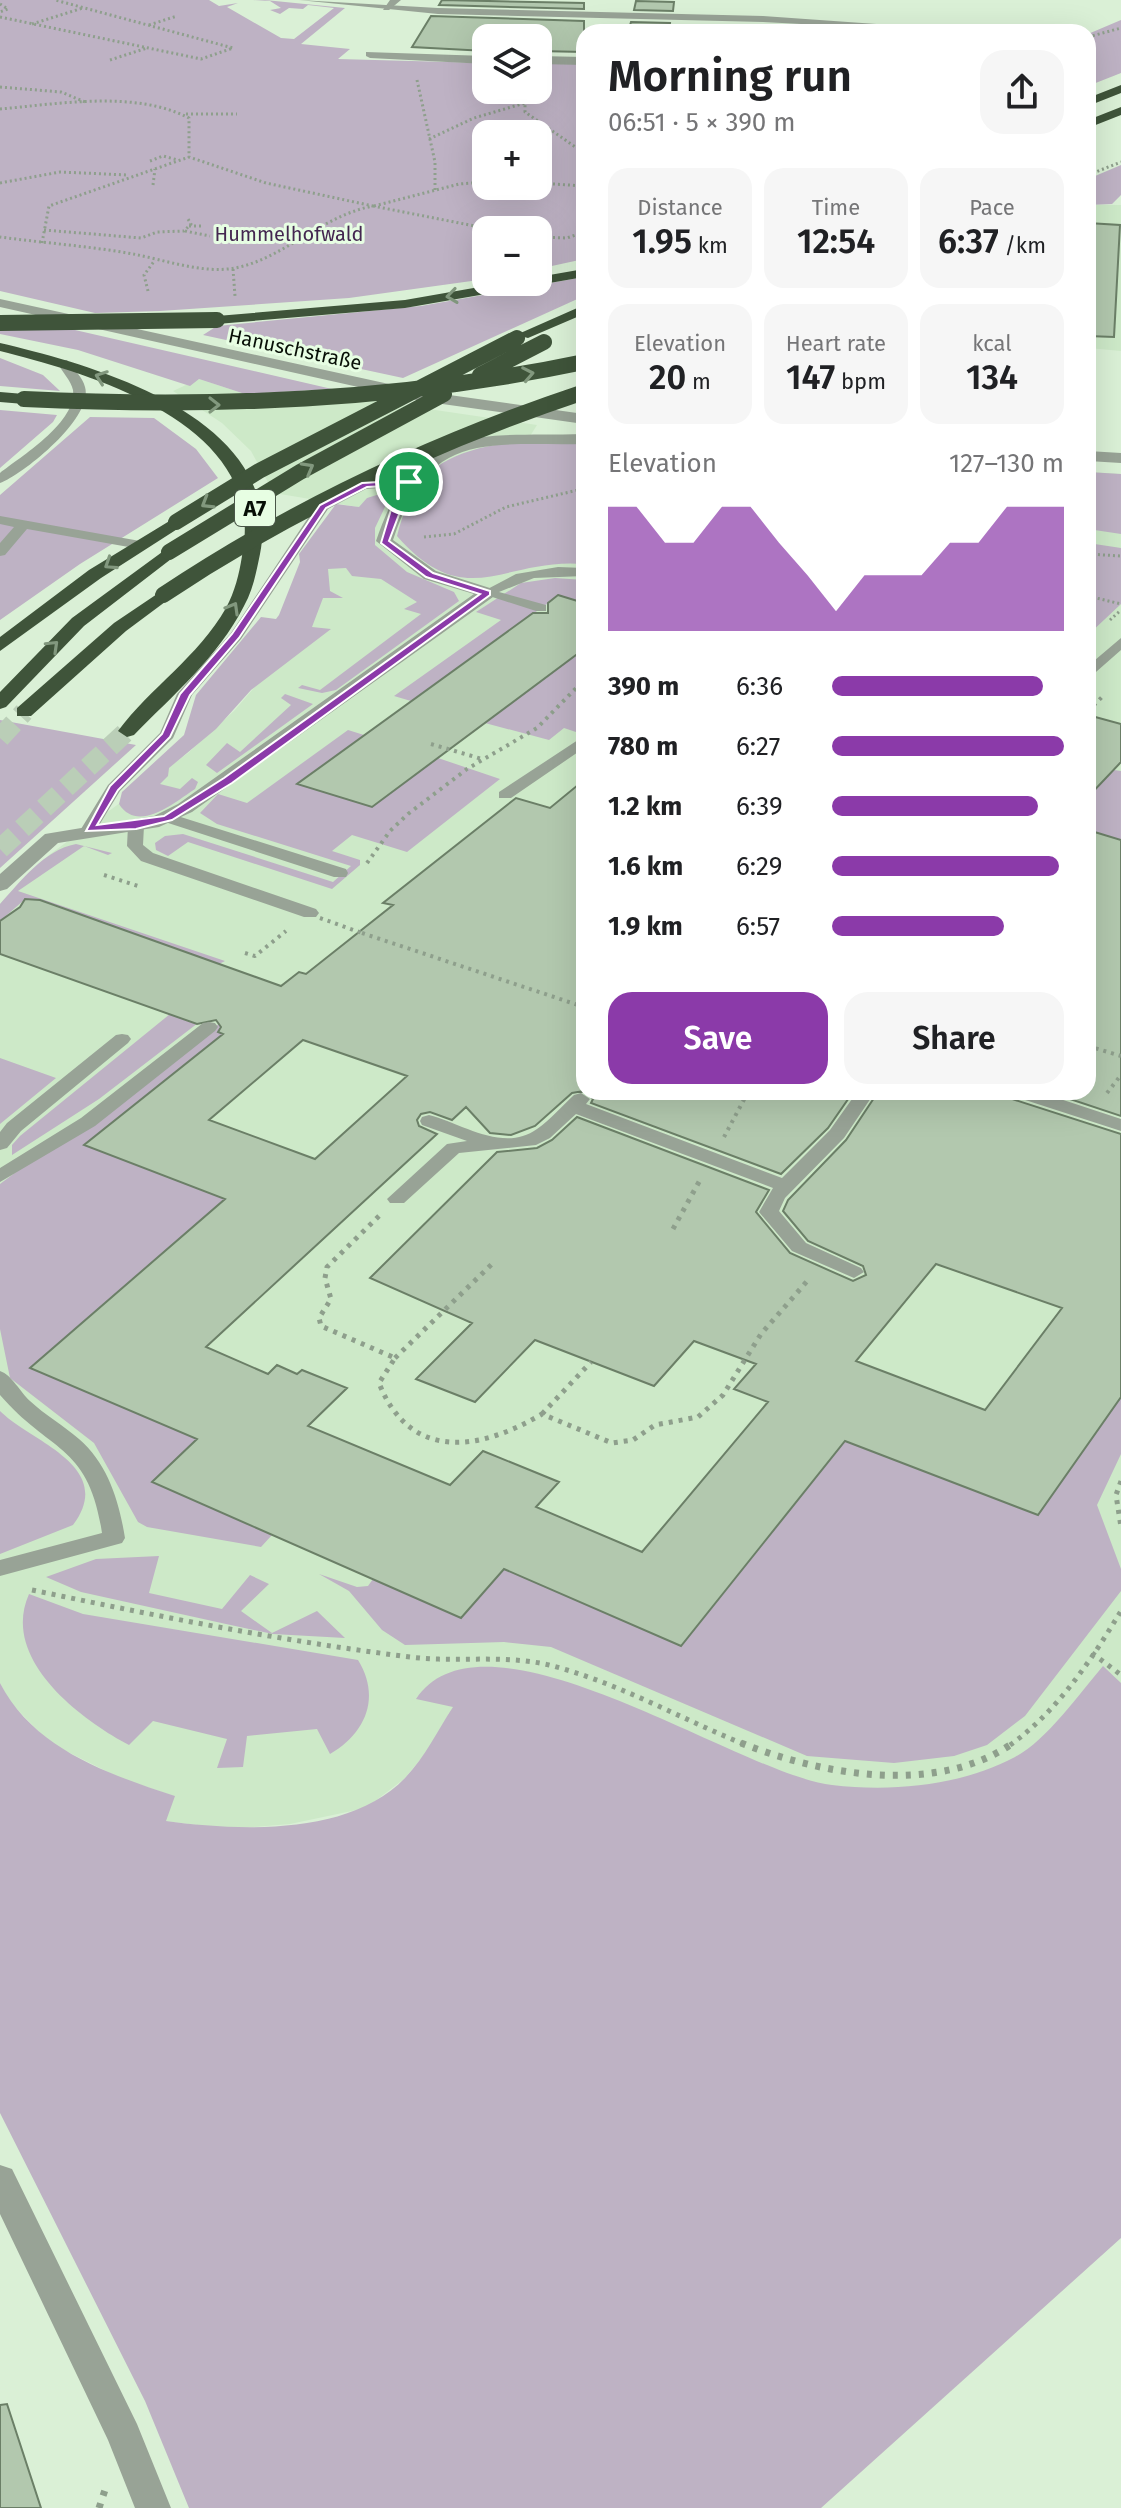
<!DOCTYPE html>
<meta charset="utf-8">
<style>
body{margin:0;font-family:"Fira Sans",sans-serif;background:#f6f6f6;color:#202124;height:100vh;display:flex;flex-direction:column;font-size:30px;white-space:nowrap}
*{box-sizing:border-box;margin:0}
p{font-size:26px;color:#757577}
.icon{flex:none;width:44px;height:44px;fill:none;stroke:currentColor;stroke-width:2;stroke-linecap:round;stroke-linejoin:round}
.map{position:relative;flex:1;overflow:hidden}
.details{position:absolute;left:576px;top:24px;width:520px;height:1076px;display:flex;flex-direction:column;background:#fff;border-radius:24px;box-shadow:0 8px 32px #0002}
.details>*{flex:none}
.tools{position:absolute;left:472px;top:24px;display:grid;gap:16px}
.tools a{display:grid;place-items:center;width:80px;height:80px;border-radius:16px;background:#fff;box-shadow:0 8px 32px #0002;font-size:40px}
.pin{position:absolute;display:grid;place-items:center;width:68px;height:68px;color:#fff;margin:-34px;border:4px solid #fff;border-radius:50%;box-shadow:0 2px 8px #0007}
.round{display:grid;place-items:center;flex:none;width:84px;height:84px;border-radius:24px;background:#f6f6f6}
.summary{display:flex;align-items:center;justify-content:space-between;height:136px;padding:0 32px}
h1{font-size:44px;font-weight:600;line-height:60px}
.figures{display:grid;grid-template-columns:repeat(3,1fr);gap:12px;height:136px;padding:8px 32px}
.figures div{display:grid;align-content:center;border-radius:20px;background:#f6f6f6;text-align:center}
.figures b{font-size:34px;font-weight:600}
.figures small{font-size:22px;font-weight:400}
.figures p{font-size:22px}
.chart{height:224px;padding:16px 32px}
.chart p{display:flex;justify-content:space-between}
.chart svg{width:100%;height:144px;margin-top:8px;fill:#8b3aa9;opacity:.7}
.button{display:flex;gap:16px;margin-top:auto;padding:16px 32px}
.button a{flex:1;height:92px;border-radius:24px;background:#8b3aa9;color:#fff;font-size:32px;font-weight:600;line-height:92px;text-align:center}
.button a+a{background:#f6f6f6;color:#202124}
ul{padding:0 32px;list-style:none;font-size:26px}
li{display:grid;grid-template-columns:128px 96px 1fr;align-items:center;height:60px}
li i{height:20px;border-radius:10px;background:#8b3aa9}
.map>svg:first-child{display:block}
.built{fill:#cde9c8}
.green{fill:#beb2c4;fill-rule:evenodd}
.building{fill:#b2c8ae;stroke:#6b7f67;stroke-width:2;fill-rule:evenodd}
.lines{fill:none;stroke-linecap:round;stroke-linejoin:round}
.motorway-tunnel{stroke:#baceb7;stroke-width:20;stroke-dasharray:20 10;stroke-linecap:butt}
.path-far3{stroke:#8e9f8c;stroke-width:3;stroke-dasharray:2 3;stroke-linecap:butt}
.path-far2{stroke:#8e9f8c;stroke-width:4;stroke-dasharray:3 5;stroke-linecap:butt}
.path-far1{stroke:#8e9f8c;stroke-width:5;stroke-dasharray:4 6;stroke-linecap:butt}
.path{stroke:#8e9f8c;stroke-width:7;stroke-dasharray:5 8;stroke-linecap:butt}
.service{fill:#98a396;fill-rule:evenodd}
.minor{fill:#98a396;fill-rule:evenodd}
.tertiary{fill:#98a396;fill-rule:evenodd}
.motorway{fill:#3f543a;fill-rule:evenodd}
.path-bridge{stroke:#8e9f8c;stroke-width:4;stroke-dasharray:3 5;stroke-linecap:butt}
.motorway-bridge{stroke:#3f543a;stroke-width:16}
.oneway{stroke:#82987e}
.route{fill:#8b3aa9;stroke:#fff;stroke-width:2;fill-rule:evenodd}
.labels{text-anchor:middle;stroke-width:6;stroke-linejoin:round;paint-order:stroke}
.far-park-label{font-size:20px;fill:#442750;stroke:#e7fee3}
.far-street-label{font-size:20px;fill:#070f06;stroke:#e7fee3}
.shield{fill:#e7fee3;stroke:#4a5748;stroke-width:2}
.shield-label{font-size:22px;font-weight:bold;fill:#070f06}
</style>
<div class="map">
<svg width="1121" height="2508" viewBox="0 0 1121 2508">
<rect width="100%" height="100%" fill="#daf0d6"/>
<path class="built" d="M1088 205H1121V351L1088 348Z
M199 379 245 394 332 389 381 402 537 425 527 441 584 443V1092H1088V472L1121 474V1995L449 1713 435 1742 404 1779 366 1808 290 1824 230 1829 165 1821 174 1796 120 1778 50 1743 10 1702 0 1683V904L49 855 188 753 234 711 292 644 358 507 274 493 251 451 222 423 173 391Z"/>
<path class="green" d="M0 0H209L219 6 238 3 227 7 281 38 294 39 334 8 308 5 303 9 289 8 280 14 270 10 281 8 270 1 253 0H265L345 8 301 44 350 49 338 59 486 63V90H538V64H584V259L538 269V230H486V279L349 298 160 311 95 313 0 291ZM486 134H538V186H486Z
M1121 20V73L1088 86V34Z
M1121 165V195L1112 204 1088 205V179Z
M584 277V296L403 378 203 335 217 326 421 306Z
M0 330H75L332 389 245 394 199 379 190 386 78 350 0 334Z
M0 358 43 375 60 391 0 386Z
M0 410 57 415 53 422 0 468Z
M90 417 154 418 196 449 218 478 80 564 0 620V495Z
M506 443H584V564C504 557 466 615 397 536 413 472 443 453 506 443Z
M1088 472 1121 474V534L1088 529Z
M393 490 375 528V545L407 572 454 592 459 601 336 690 322 693 298 688 302 685 320 690 421 614 404 609 417 602 381 579 352 576 346 568 328 569 330 591 343 598H323L312 627 331 629 251 690 216 729 169 768 168 776 160 784 180 789 192 778 198 782 195 789C175 802 138 834 119 804L122 792 184 735 196 695 261 617 276 619 279 615 300 562 299 554 336 504 359 507 367 498Z
M1088 543 1121 548V604L1088 635Z
M555 578 584 580V603L558 596 411 701 394 696 501 620 476 612 521 583Z
M584 649V729L579 733 564 728 549 740 485 723Z
M285 694 313 704 217 773 206 765 227 743 240 752 291 705 281 698Z
M0 720 136 745 0 868Z
M348 730 364 735 298 784 372 807 438 758 500 779 407 852 352 835 332 851 360 860V865L332 889 188 842 168 856 156 850 155 843 165 836 183 834 333 882 351 866 217 824 200 813 218 794 247 803Z
M1114 770 1121 771V840L1088 830V797Z
M76 844 112 853 108 855 84 846 18 891 225 961 219 964 40 900 23 901 0 921V904C21 881 44 850 76 844Z
M237 1009 249 1013 85 1144 225 1199 31 1368 197 1439 152 1482 272 1535 261 1547 147 1527 138 1522 94 1443 10 1378 0 1329V1184L32 1160 100 1121Z
M170 1014 198 1023 99 1099 12 1155V1145L20 1136Z
M0 1058 56 1078 0 1124Z
M1121 1397V1454L1097 1505 1121 1569V1591L1025 1716 987 1745 954 1756 894 1763 807 1756 551 1647 504 1642 405 1645 382 1630 349 1591 319 1574 357 1587 368 1586 373 1579 504 1569 681 1645 845 1441 1038 1515Z
M0 1411C31 1442 117 1466 73 1525L0 1554Z
M159 1556 149 1593 222 1609 250 1575 269 1584 241 1611 272 1633 317 1611 345 1638 273 1634 226 1624 81 1592 46 1577 96 1559Z
M29 1594 83 1614 358 1660C381 1697 366 1733 330 1754L317 1729 247 1736 243 1767 217 1768 227 1739 153 1721 129 1745C80 1719 0 1659 29 1594Z
M1103 1666 1121 1683V2238L821 2508H189L145 2401 0 2113V1683C34 1749 108 1774 175 1796L166 1821C239 1831 350 1836 405 1778 426 1756 437 1731 453 1707L416 1699C485 1595 740 1775 832 1785 892 1792 961 1786 1015 1757 1046 1741 1079 1694 1103 1666Z"/>
<path class="building" d="M442 0 584 3V9L439 5Z
M636 1 674 2 673 11 634 10Z
M431 16 584 21V52L538 51V38H486V51L412 47Z
M631 22 670 23 669 32H628Z
M1088 223 1120 225 1114 337 1088 336Z
M558 595 584 603V649L372 807 297 784 533 613H548V603Z
M1088 715 1121 724V762L1088 797Z
M584 780V1091L572 1093 535 1126 511 1135 490 1133 466 1107 452 1120 430 1112 421 1114 417 1120 419 1126 437 1134 206 1347 268 1374 277 1365 297 1374 302 1370 347 1388 308 1426 450 1485 483 1451 559 1482 536 1507 642 1552 768 1402 734 1389 756 1364 694 1341 654 1386 535 1340 475 1402 416 1379 472 1323 370 1278 497 1152 537 1148 552 1140 577 1117 769 1190 756 1212 790 1253 853 1281 866 1275 863 1266 808 1241 783 1211 788 1200 846 1140 878 1092H1008L1012 1099 1121 1134V1397L1038 1515 845 1441 681 1646 504 1569 461 1618 152 1482 197 1439 30 1368 225 1199 84 1145 223 1034 218 1032 221 1027 216 1020 197 1024 0 954V921L20 907 25 899 40 900 281 986 299 972 306 974 393 905 383 903 516 798 550 808ZM303 1040 407 1076 315 1159 209 1120ZM936 1264 1062 1308 985 1410 856 1361Z
M1088 830 1121 840V1116L1049 1092H1088Z
M585 1092H853L828 1128 781 1174 591 1103 593 1099Z
M7 2404 41 2508H0V2405Z"/>
<g class="lines">
<path class="motorway-tunnel" d="M0 738 24 712
M0 849 127 731"/>
<path class="path-far3" d="M0 4 8 9 0 12
M0 17 201 59 233 48 55 0
M32 24 83 8
M149 25 177 16
M1088 37 1121 28
M110 60 147 48
M417 80 435 162V190
M0 87 61 92 85 102
M537 90 525 103V112L584 153
M0 109C59 104 135 90 189 118V157L266 183 373 206C321 216 283 259 235 268 203 274 165 260 133 254 89 246 44 243 0 237
M186 114H237
M429 139 474 118 525 103
M150 161 163 156 178 160
M1088 175 1121 162
M0 183 60 172 128 175
M538 183 584 186
M153 185 155 169
M373 206 495 230
M374 206 459 184 486 182
M189 226H202
M44 230 141 238 157 232 184 231 191 224 188 219
M185 231 210 236
M538 237 567 238 584 232
M42 243 49 206 189 157
M233 269 235 296
M148 291 144 275 155 260
M424 537 454 534 506 507 578 490
M1088 554 1121 556
M1088 596 1121 604
M1110 620 1121 610"/>
<path class="path-far2" d="M1088 711 1103 696
M431 744 482 759
M367 863 390 831 408 814 467 769 537 728 584 680
M104 875 138 886
M362 933 584 1007
M245 953 255 956 286 931
M1088 1046 1121 1056
M1107 1093 1121 1075
M778 1097 782 1092
M724 1137 748 1092"/>
<path class="path-far1" d="M379 1216 327 1267 325 1278 331 1299 319 1318 321 1326 395 1358 379 1383C410 1462 480 1451 542 1414L612 1443 633 1440 655 1425 698 1417 723 1395 761 1334 809 1279
M673 1229 700 1180
M395 1358 492 1264
M542 1414 591 1362
M1121 1481 1116 1495 1121 1527
M32 1590C157 1616 282 1641 410 1657 456 1663 502 1654 549 1665 617 1682 681 1719 746 1745
M1092 1653 1121 1675
M1010 1745C1057 1712 1092 1659 1121 1611"/>
<path class="path" d="M741 1743C822 1775 937 1796 1013 1743
M99 2508 105 2490"/>
<path class="service" d="M390 0H401L389 10H383Z
M59 360H67C73 368 83 378 85 387 94 417 24 474 0 483V473C22 456 77 422 73 390 71 381 62 371 57 363Z
M386 478H409L416 482 409 486 366 489 328 509 241 639 192 695 173 738 120 791 95 832H83L81 829 108 785 160 733 177 694 231 633 318 503 348 486Z
M0 516 140 541 147 545 140 549 27 529 5 555 0 556V543L14 527 0 524Z
M558 567 584 568V576L534 578 499 592 546 605V611H536L480 593 516 574Z
M1121 638V650L1088 679V666Z
M584 736V748L511 798H499V792Z
M168 813 346 869 348 873 346 877H334L162 821 160 818Z
M136 821 144 826 143 845 153 853 316 909 319 913 316 917H304L141 861 127 846 128 826Z
M209 1022 215 1023 218 1027 215 1031 95 1126 0 1182V1168L81 1118 203 1023Z
M122 1034 128 1035 131 1039 128 1043 21 1131 7 1148 0 1150V1132L7 1123 116 1035Z
M857 1092H875L844 1138 785 1198 779 1211 806 1243 861 1268 864 1272 854 1278 792 1251 759 1212 773 1188 576 1114 550 1138 536 1145 459 1153 404 1203H390L387 1199 447 1144 467 1141 422 1125 420 1121 422 1117 429 1115C463 1124 504 1153 537 1129 550 1120 562 1106 574 1095L581 1093 590 1099 586 1104 782 1178 830 1130Z
M1011 1092H1039L1121 1119V1131L1013 1096Z
M0 1371C12 1375 20 1392 30 1401 45 1415 63 1425 79 1439 108 1464 119 1501 125 1538L122 1543 0 1576V1560L102 1533C89 1444 50 1453 0 1395Z"/>
<path class="minor" d="M299 0 438 8 763 16 947 29 953 32 763 22 438 14Z
M366 52 486 56V64L370 58 366 56Z
M538 56 584 57V65L538 64Z
M584 434V444C485 446 429 429 393 540L436 571 493 589V597L192 812 159 827 58 843 7 889 0 891V874L45 834 154 816 178 804 474 594 424 579 376 541C417 420 475 437 584 434Z
M0 2165 12 2169 137 2424 171 2508H135L108 2440 0 2214Z"/>
<path class="tertiary" d="M0 299 421 391 584 414V424L421 401 0 307Z
M1088 451 1121 453V463L1088 461Z"/>
<path class="motorway" d="M1121 85V93L1088 106V98Z
M1121 107V115L1088 128V120Z
M584 269V277L405 308 217 324 210 320 217 316 405 300 508 282H538V277Z
M584 305V314L528 338 516 335Z
M0 343C98 366 286 419 260 554 256 573 253 590 244 606 218 657 173 695 134 735L127 737 118 731C151 687 198 657 226 608 235 591 239 575 242 556 269 426 96 375 0 351Z
M0 392 24 394 32 399 24 404 0 402Z
M176 517 184 522 182 526 101 578 0 651V637L89 570Z
M169 547 177 552 175 556 84 626 6 707 0 709V692L72 618Z
M163 590 169 591V599L126 631 31 716H17V708L114 623Z"/>
<path class="path-bridge" d="M320 918 362 933"/>
<path class="motorway-bridge" d="M0 323 217 320
M480 375 544 342
M24 399C213 408 398 401 584 362
M176 522 259 471 517 338
M169 552 300 472 444 394
M163 595C295 507 434 442 584 392"/>
</g>
<defs><path id="oneway-chevron" d="M-2-3.5L2.5 0L-2 3.5" fill="none" stroke-width="1.6" stroke-linecap="round" stroke-linejoin="round" transform="scale(2)"/></defs>
<g class="oneway">
<use href="#oneway-chevron" transform="translate(452 296) rotate(172)"/>
<use href="#oneway-chevron" transform="translate(528 374) rotate(-11)"/>
<use href="#oneway-chevron" transform="translate(101 377) rotate(-160)"/>
<use href="#oneway-chevron" transform="translate(214 405)"/>
<use href="#oneway-chevron" transform="translate(308 468) rotate(-29)"/>
<use href="#oneway-chevron" transform="translate(207 503) rotate(149)"/>
<use href="#oneway-chevron" transform="translate(110 564) rotate(147)"/>
<use href="#oneway-chevron" transform="translate(233 608) rotate(-60)"/>
<use href="#oneway-chevron" transform="translate(53 646) rotate(-44)"/>
</g>
<path class="route" d="M412 480 389 541 433 573 490 591V595L232 783 172 820 136 829 86 831 110 786 162 734 180 694 232 634 320 505 362 483ZM403 485 393 503 381 543 426 577 480 594 224 778 164 816 97 825 118 790 170 737 190 695 239 638 326 508 367 487Z"/>
<g class="labels">
<g class="far-park-label">
<text x="289" y="241">Hummelhofwald</text>
</g>
<g class="far-street-label">
<text transform="translate(295 349) rotate(12)" y="7">Hanuschstraße</text>
</g>
<rect class="shield" x="235" y="490" width="40" height="36" rx="6"/>
<g class="shield-label">
<text x="255" y="516">A7</text>
</g>
</g>
</svg>
<div class="tools">
<a><svg class="icon" aria-label="layers" viewBox="0 0 24 24"><path d="M12 4l9 5-9 5-9-5zM3 14l9 5 9-5"/></svg></a>
<a>+</a>
<a>−</a>
</div>
<div class="pin" style="left:409px;top:482px;background:#1e9e55"><svg class="icon" aria-label="arrive" viewBox="0 0 24 24"><path d="M6 21V4h12l-3 4 3 4H6"/></svg></div>
<section class="details">
<div class="summary"><div><h1>Morning run</h1><p>06:51 · 5 × 390 m</p></div><a class="round"><svg class="icon" aria-label="share" viewBox="0 0 24 24"><path d="M12 15V3M7 8l5-5 5 5M5 13v7h14v-7"/></svg></a></div>
<div class="figures">
<div><p>Distance</p><b>1.95<small> km</small></b></div>
<div><p>Time</p><b>12:54</b></div>
<div><p>Pace</p><b>6:37<small> /km</small></b></div>
</div>
<div class="figures">
<div><p>Elevation</p><b>20<small> m</small></b></div>
<div><p>Heart rate</p><b>147<small> bpm</small></b></div>
<div><p>kcal</p><b>134</b></div>
</div>
<div class="chart"><p><span>Elevation</span>127–130 m</p>
<svg viewBox="0 0 160 44" preserveAspectRatio="none"><path d="M0 44V6L10 6L20 17L30 17L40 6L50 6L60 17L70 27L80 38L90 27L100 27L110 27L120 17L130 17L140 6L150 6L160 6V44z"/></svg>
</div>
<ul>
<li><b>390 m</b>6:36<i style="width:91%"></i></li>
<li><b>780 m</b>6:27<i style="width:100%"></i></li>
<li><b>1.2 km</b>6:39<i style="width:89%"></i></li>
<li><b>1.6 km</b>6:29<i style="width:98%"></i></li>
<li><b>1.9 km</b>6:57<i style="width:74%"></i></li>
</ul>
<div class="button"><a>Save</a><a>Share</a></div>
</section>
</div>
